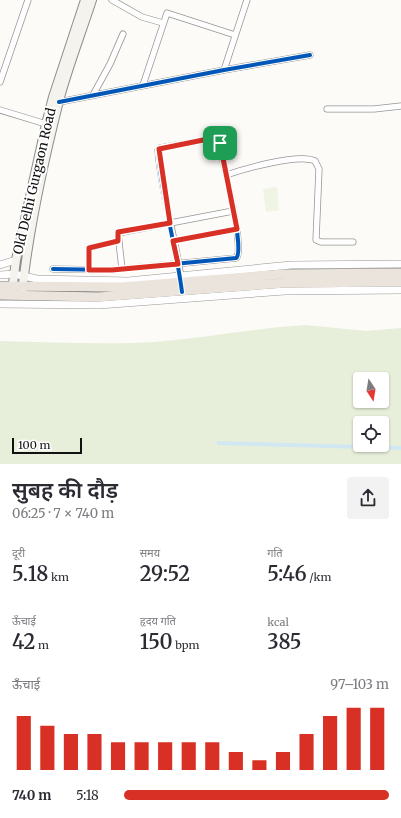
<!DOCTYPE html>
<html lang="hi">
<meta charset="utf-8">
<style>
body{margin:0;font-family:Merriweather,"Noto Sans Devanagari",serif;background:#f2f2f3;color:#2b2b33;height:100vh;display:flex;flex-direction:column;font-size:15px;white-space:nowrap}
*{box-sizing:border-box;margin:0}
p{font-size:13px;color:#7c7c81}
.icon{flex:none;width:22px;height:22px;fill:none;stroke:currentColor;stroke-width:2;stroke-linecap:round;stroke-linejoin:round}
.map{position:relative;height:464px;overflow:hidden}
.drawer{display:flex;flex-direction:column;background:#fff;flex:1}
.drawer>*{flex:none}
.needle{width:26px;rotate:168deg}
.buttons{position:absolute;left:353px;top:372px;display:grid;gap:8px}
.buttons a{display:grid;place-items:center;width:36px;height:36px;border-radius:4px;background:#fff;box-shadow:0 1px 3px #0004;font-size:20px}
.scale{position:absolute;left:12px;bottom:10px;width:70px;box-sizing:border-box;padding-left:4px;border:2px solid #111;border-top:0;font-size:11px;line-height:14px;white-space:nowrap;color:#111;-webkit-text-stroke:3px #fff;paint-order:stroke}
.pin{position:absolute;display:grid;place-items:center;width:34px;height:34px;color:#fff;margin:-17px;border-radius:8px;box-shadow:0 2px 6px #0006}
.round{display:grid;place-items:center;flex:none;width:42px;height:42px;border-radius:4px;background:#f2f2f3}
.head{display:flex;align-items:center;justify-content:space-between;height:68px;padding:0 12px}
h1{font-size:22px;font-weight:600;line-height:30px}
.figures{display:grid;grid-template-columns:repeat(3,1fr);gap:6px;height:68px;padding:4px 12px}
.figures div{display:grid;align-content:center}
.figures b{font-size:20px;font-weight:600}
.figures small{font-size:11px;font-weight:400}
.figures p{font-size:11px}
.chart{height:112px;padding:8px 12px}
.chart p{display:flex;justify-content:space-between}
.chart svg{width:100%;height:72px;margin-top:4px;stroke:#d93025;stroke-width:6}
ul{padding:0 12px;list-style:none;font-size:13px}
li{display:grid;grid-template-columns:64px 48px 1fr;align-items:center;height:30px}
li i{height:10px;border-radius:5px;background:#d93025}
.map>svg:first-child{display:block}
.green{fill:#e7efda;fill-rule:evenodd}
.pitch{fill:#f0f4e4}
.water{fill:#d1e8f2}
.lines{fill:none;stroke-linecap:round;stroke-linejoin:round}
.trunk-tunnel{stroke:#d9d8d5;stroke-width:9;stroke-dasharray:9 4.5;stroke-linecap:butt}
.minor-casing{stroke:#979695;stroke-width:7}
.tertiary-casing{stroke:#979695;stroke-width:8}
.secondary-casing{stroke:#8d8d8c;stroke-width:10}
.trunk-casing{stroke:#848482;stroke-width:10}
.minor{stroke:#fffefe;stroke-width:5.5}
.tertiary{stroke:#fffefe;stroke-width:7}
.secondary{stroke:#f5f3ed;stroke-width:8}
.trunk{stroke:#eae4dc;stroke-width:9}
.cycleway-casing{stroke:#fff;stroke-width:6}
.cycleway{stroke:#0057b8;stroke-width:4}
.route-casing{stroke:#fff;stroke-width:8}
.route{stroke:#d93025;stroke-width:5}
.labels{text-anchor:middle;stroke-width:4;stroke-linejoin:round;paint-order:stroke}
.street-label{font-size:13px;fill:#111;stroke:#fff}
</style>
<div class="map">
<svg width="401" height="464" viewBox="0 0 401 464">
<rect width="100%" height="100%" fill="#fcfbf8"/>
<path class="green" d="M306 325 366 331 401 328V464H0V341C51 342 104 345 155 342 205 338 255 328 306 325ZM360 379H382V401H360ZM360 423H382V445H360Z"/>
<path class="pitch" d="M277 187 279 210 266 212 263 189Z"/>
<path class="water" d="M217 441 401 446V450L217 445Z"/>
<g class="lines">
<path class="trunk-tunnel" d="M0 300 72 301"/>
<g class="minor-casing">
<path id="minor" d="M112 0 142 17 163 23
M224 70 247 0
M0 82 28 0
M143 85 167 13 235 35
M93 95 110 64 123 34
M59 102 224 70 310 55
M327 109H374L401 106
M0 110 46 124
M226 175C244 169 299 153 315 161L319 169 316 240 321 242H353
M173 241 237 229
M53 269 112 270 236 258 237 257C244 244 223 163 219 143L216 138 160 148 158 150C161 193 175 235 181 278
M122 269 118 233 233 211
M89 270V248L118 241"/>
</g>
<g class="tertiary-casing">
<path id="tertiary" d="M0 265 16 260
M0 275 14 274 37 279 128 281 291 265 401 264
M0 304 99 305 285 291 401 290"/>
</g>
<g class="secondary-casing">
<path id="secondary" d="M12 291 16 260 46 124 53 97 85 0
M22 292C29 228 43 164 59 101 68 67 81 34 92 0"/>
</g>
<g class="trunk-casing">
<path id="trunk" d="M0 286 121 287 283 274 401 273
M0 295 99 297 285 283 401 282"/>
</g>
<use href="#minor" class="minor"/>
<use href="#tertiary" class="tertiary"/>
<use href="#secondary" class="secondary"/>
<use href="#trunk" class="trunk"/>
<g class="cycleway-casing">
<path id="cycleway" d="M59 102 224 70 310 55
M53 269 112 270 236 258 237 257C244 244 223 163 219 143L216 138 160 148 158 150C161 198 176 244 182 292"/>
</g>
<use href="#cycleway" class="cycleway"/>
</g>
<g class="lines">
<g class="route-casing">
<path id="route" d="M213 138 218 139 220 143 237 229 173 241 178 264 112 270H89V248L118 241V232L170 223 159 149Z"/>
</g>
<use href="#route" class="route"/>
</g>
<g class="labels">
<g class="street-label">
<text transform="translate(34 181) rotate(-77)" y="5">Old Delhi Gurgaon Road</text>
</g>
</g>
</svg>
<div class="buttons">
<a><svg class="needle" viewBox="-14 -14 28 28"><path d="M0-13l5 13h-10z" fill="#e53935"/><path d="M0 13l5-13h-10z" fill="#7c7c81"/></svg></a>
<a><svg class="icon" aria-label="locate" viewBox="0 0 24 24"><circle cx="12" cy="12" r="6"/><path d="M12 2v4M12 18v4M2 12h4M18 12h4"/></svg></a>
</div>
<div class="scale">100 m</div>
<div class="pin" style="left:220px;top:143px;background:#1e9e55"><svg class="icon" aria-label="arrive" viewBox="0 0 24 24"><path d="M6 21V4h12l-3 4 3 4H6"/></svg></div>
</div>
<section class="drawer">
<div class="head"><div><h1>सुबह की दौड़</h1><p>06:25 · 7 × 740 m</p></div><a class="round"><svg class="icon" aria-label="share" viewBox="0 0 24 24"><path d="M12 15V3M7 8l5-5 5 5M5 13v7h14v-7"/></svg></a></div>
<div class="figures">
<div><p>दूरी</p><b>5.18<small> km</small></b></div>
<div><p>समय</p><b>29:52</b></div>
<div><p>गति</p><b>5:46<small> /km</small></b></div>
</div>
<div class="figures">
<div><p>ऊँचाई</p><b>42<small> m</small></b></div>
<div><p>हृदय गति</p><b>150<small> bpm</small></b></div>
<div><p>kcal</p><b>385</b></div>
</div>
<div class="chart"><p><span>ऊँचाई</span>97–103 m</p>
<svg viewBox="0 0 160 44" preserveAspectRatio="none"><path d="M5 44V11M15 44V17M25 44V22M35 44V22M45 44V27M55 44V27M65 44V27M75 44V27M85 44V27M95 44V33M105 44V38M115 44V33M125 44V22M135 44V11M145 44V6M155 44V6"/></svg>
</div>
<ul>
<li><b>740 m</b>5:18<i style="width:100%"></i></li>
</ul>
</section>
